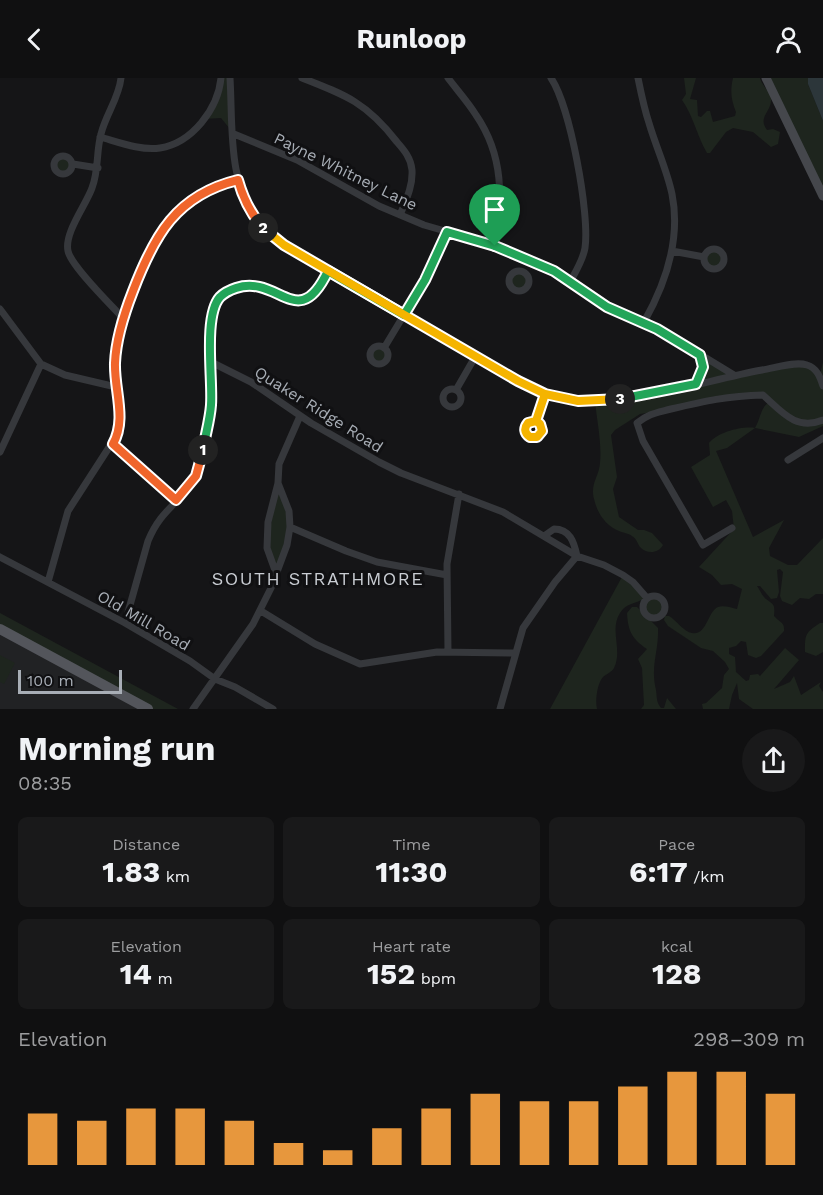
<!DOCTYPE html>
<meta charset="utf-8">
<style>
body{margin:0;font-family:"Work Sans",sans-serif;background:#19191a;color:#f1f3f6;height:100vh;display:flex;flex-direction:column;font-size:22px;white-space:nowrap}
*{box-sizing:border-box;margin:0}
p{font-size:20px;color:#9c9d9f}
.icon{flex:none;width:33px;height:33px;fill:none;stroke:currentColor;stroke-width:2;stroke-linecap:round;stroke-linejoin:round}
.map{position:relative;height:631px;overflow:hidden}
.side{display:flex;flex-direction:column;background:#101011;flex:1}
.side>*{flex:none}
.scale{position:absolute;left:18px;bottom:15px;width:104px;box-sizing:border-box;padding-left:6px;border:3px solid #a8aeb6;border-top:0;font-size:16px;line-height:21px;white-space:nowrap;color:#a8aeb6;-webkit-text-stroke:4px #101012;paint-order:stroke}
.pin{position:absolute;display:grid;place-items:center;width:51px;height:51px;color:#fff;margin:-62px -26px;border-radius:50% 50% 50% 0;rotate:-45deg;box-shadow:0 0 6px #0007}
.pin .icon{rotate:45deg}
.km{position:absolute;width:30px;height:30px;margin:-15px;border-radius:50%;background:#222;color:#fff;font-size:16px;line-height:30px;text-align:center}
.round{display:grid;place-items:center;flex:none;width:63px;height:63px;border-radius:32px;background:#19191a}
.headline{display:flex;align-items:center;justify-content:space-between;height:102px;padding:0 18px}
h1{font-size:33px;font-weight:700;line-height:45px}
.figures{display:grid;grid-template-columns:repeat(3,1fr);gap:9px;height:102px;padding:6px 18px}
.figures div{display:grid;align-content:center;border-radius:9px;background:#19191a;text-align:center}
.figures b{font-size:30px;font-weight:700}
.figures small{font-size:16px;font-weight:400}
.figures p{font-size:16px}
.chart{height:168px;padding:12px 18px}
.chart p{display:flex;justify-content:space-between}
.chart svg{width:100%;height:108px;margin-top:6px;stroke:#e7973d;stroke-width:6}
header{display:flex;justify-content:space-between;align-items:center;height:78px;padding:0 18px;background:#101011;font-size:27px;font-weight:700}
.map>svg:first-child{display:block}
.built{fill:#212224}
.green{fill:#1e251e}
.water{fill:#2c363a}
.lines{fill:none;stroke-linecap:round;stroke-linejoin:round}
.minor{stroke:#36383c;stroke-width:7}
.secondary{stroke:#45474c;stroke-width:9}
.primary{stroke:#53555b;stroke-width:10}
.split-1-casing{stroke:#fff;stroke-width:12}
.split-2-casing{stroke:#fff;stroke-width:12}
.split-3-casing{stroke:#fff;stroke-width:12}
.split-4-casing{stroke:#fff;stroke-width:12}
.split-1{stroke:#22a559;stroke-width:8}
.split-2{stroke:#f0652b;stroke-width:8}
.split-3{stroke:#f5b400;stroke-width:8}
.split-4{stroke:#22a559;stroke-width:8}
.labels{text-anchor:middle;stroke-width:6;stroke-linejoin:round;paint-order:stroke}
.street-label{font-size:16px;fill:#a8aeb6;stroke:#101012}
.neighbourhood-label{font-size:18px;letter-spacing:1.5px;fill:#c9cdd3;stroke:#101012}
</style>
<header><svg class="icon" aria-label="back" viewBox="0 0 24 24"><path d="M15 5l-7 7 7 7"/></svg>Runloop<svg class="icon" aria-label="person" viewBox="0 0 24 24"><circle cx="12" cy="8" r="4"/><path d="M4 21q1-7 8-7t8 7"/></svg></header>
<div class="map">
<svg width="823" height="631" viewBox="0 0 823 631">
<rect width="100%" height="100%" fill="#151517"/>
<path class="built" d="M0 551 148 631H0Z"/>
<path class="green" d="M221 0H230L234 56 221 40 204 41Z
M684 0H696L690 21 697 22 698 38 701 39 707 33H710L713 44 735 38 736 34C731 22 730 13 733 0H760C762 8 770 13 771 21 772 33 757 39 767 52L773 51 780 54 778 66 771 69 753 54 733 50 726 54 710 75H707C697 58 693 37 682 22L686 16Z
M766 0H808V6L823 43V118Z
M54 87a9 9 0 1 1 18 0a9 9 0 1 1-18 0Z
M704 181a10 10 0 1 1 20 0a10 10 0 1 1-20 0Z
M509 203a10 10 0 1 1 20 0a10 10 0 1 1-20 0Z
M370 277a9 9 0 1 1 18 0a9 9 0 1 1-18 0Z
M700 277 734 297 804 286 820 297 823 284V348L799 359 755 350 727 370 716 373 753 459 784 442 769 470 770 478 788 487H797L823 460V516H816L809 521 800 520 792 527 782 523 780 518 783 494 780 491 777 492 779 514 777 520 771 521 760 508H757C760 512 762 518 766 521 774 527 775 526 774 538 779 544 785 544 784 553L761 578 756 580 748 577 746 564 741 563 736 568 729 570V576L735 579 736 594 746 603 749 602 750 597 758 596 768 606 760 598 785 570 799 582 774 611 790 604 794 598 801 617 821 604 819 608 823 614V631H753L739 621 737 605 732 617 729 631H703L702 626 706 625 722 610 724 597 729 591 725 584 713 573 701 570 668 548 664 542 665 538H669C676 542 684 554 692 555 707 558 707 534 718 529 724 527 732 530 737 531L742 511 732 506 721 507 712 497 699 489 734 451 732 433 726 422 713 429 691 389 710 377 709 365C718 354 742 348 755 350 760 342 761 329 768 325L762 317 640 336 615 352 611 357 617 399 613 411 619 439 638 452H644L652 455 663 467C659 475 647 477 640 469 637 465 637 461 632 458 628 455 624 455 619 453 606 448 597 435 594 421 590 405 599 399 600 385 602 367 597 342 595 324L696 306 700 299Z
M278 405 290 449 276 495 267 470Z
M623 497 643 517V521C635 526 626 525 620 535 609 552 623 571 614 590 612 594 606 596 603 599 597 606 595 623 597 631H550Z
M643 529a11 11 0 1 1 22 0a11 11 0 1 1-22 0Z
M632 529H637L658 550C659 573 650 588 656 612 657 619 656 624 661 630H664L667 620 676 631H641L644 627 642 590 638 581 647 571C632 561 628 553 627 535Z
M0 535 178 631H148L0 551Z
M820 545H823V574L816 578 805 574C805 556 805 555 820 545Z
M0 577 15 585 4 606 0 604Z"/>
<path class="water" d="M808 0H823V43L808 6Z"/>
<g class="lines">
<path class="minor" d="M121 0C119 20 106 36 101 56 96 74 99 92 92 110 86 127 64 155 68 173 71 188 111 227 123 240
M230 0C233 49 227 106 260 146 266 155 275 161 284 167L529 309C598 342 690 305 762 292 775 290 795 283 807 287 817 290 820 299 823 308
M302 0C346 17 367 25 397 64 404 72 411 80 412 92 413 108 406 122 400 137
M448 0C457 12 468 24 476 37 504 78 503 121 494 168
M551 0C570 28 590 136 585 170 583 182 576 193 570 204
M638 0C641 15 644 30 649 45 656 69 667 92 672 116 681 161 666 205 644 244
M234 56 297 82 379 128 424 147 504 170 554 193 607 229 665 255 734 297
M100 59C118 64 141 73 160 70 192 65 218 31 221 0
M54 87a9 9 0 1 1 18 0a9 9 0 1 1-18 0Z
M73 86 98 90
M704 181a10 10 0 1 1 20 0a10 10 0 1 1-20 0Z
M672 173 704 179
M509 203a10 10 0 1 1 20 0a10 10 0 1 1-20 0Z
M0 231 41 286 65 297 116 309
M370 277a9 9 0 1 1 18 0a9 9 0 1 1-18 0Z
M384 270 425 202 447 154
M211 284 251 304 311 345 379 384 401 395 503 434 577 478 604 487 623 497 633 504 647 520
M696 306 703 289 700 277
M443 320a9 9 0 1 1 18 0a9 9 0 1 1-18 0Z
M456 312 475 279
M525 351a9 9 0 1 1 18 0a9 9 0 1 1-18 0Z
M536 343 545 316
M113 366 176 422
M0 374 41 286
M788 382 823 360
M290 449 346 473 377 484 447 497
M732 450 703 467 643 363 637 345C650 335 656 335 671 331 705 323 727 318 763 317 782 334 796 353 823 342
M0 479 125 545 190 583 215 601 235 609 273 631
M276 495 267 470 268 444 278 405 279 386 300 338
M48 504 68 433 117 357 120 339 115 296 116 275 123 240 149 173 168 143 194 119 207 112 238 102
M643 529a11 11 0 1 1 22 0a11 11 0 1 1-22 0Z
M261 533 315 566 360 586 437 574 515 575
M125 545 148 463C160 434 175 428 192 406 201 393 210 344 211 326 213 301 204 237 221 219 225 214 231 212 236 210 268 200 290 235 314 216 321 211 324 201 328 193
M448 574 447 486 459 416
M193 631 253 546 271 510 287 467 290 449 289 433 278 405
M500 631 523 550 555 504 577 478C574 464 570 451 554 451L544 458"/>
<path class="secondary" d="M766 0 823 118"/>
<path class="primary" d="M0 551 148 631"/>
</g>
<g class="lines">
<g class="split-1-casing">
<path id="split-1" d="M203 372C205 358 210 342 211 327 213 302 203 238 220 219 224 215 230 212 236 210 279 196 298 256 328 193L404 237 425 202 447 154 495 168"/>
</g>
<g class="split-2-casing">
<path id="split-2" d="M203 372 196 398 176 422 113 366C127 341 114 312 115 285 116 260 124 236 133 213 154 158 176 117 238 102 243 120 251 136 263 150"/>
</g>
<g class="split-3-casing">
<path id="split-3" d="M263 150 284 167 518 303 545 316 536 343 540 346 542 353 537 359H530C524 355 524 350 528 345L536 343 545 316 578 323 620 321"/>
</g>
<g class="split-4-casing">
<path id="split-4" d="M495 168 554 193 607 229 657 251 700 277 703 289 696 306 620 321"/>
</g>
<use href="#split-1" class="split-1"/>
<use href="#split-2" class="split-2"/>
<use href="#split-3" class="split-3"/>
<use href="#split-4" class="split-4"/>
</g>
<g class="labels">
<g class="street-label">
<text transform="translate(346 93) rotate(26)" y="6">Payne Whitney Lane</text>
<text transform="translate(319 331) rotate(32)" y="6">Quaker Ridge Road</text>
<text transform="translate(144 542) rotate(30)" y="6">Old Mill Road</text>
</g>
<g class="neighbourhood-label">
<text x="318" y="507">SOUTH STRATHMORE</text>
</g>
</g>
</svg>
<div class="scale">100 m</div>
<div class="pin" style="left:495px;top:168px;background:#1e9e55"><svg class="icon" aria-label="arrive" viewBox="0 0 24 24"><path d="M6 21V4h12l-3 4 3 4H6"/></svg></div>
<b class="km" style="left:203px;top:372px">1</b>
<b class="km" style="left:263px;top:150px">2</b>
<b class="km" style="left:620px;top:321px">3</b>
</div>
<section class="side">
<div class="headline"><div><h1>Morning run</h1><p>08:35</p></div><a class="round"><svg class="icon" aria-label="share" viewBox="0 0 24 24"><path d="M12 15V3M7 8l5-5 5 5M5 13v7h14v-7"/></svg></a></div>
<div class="figures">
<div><p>Distance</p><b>1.83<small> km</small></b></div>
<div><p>Time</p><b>11:30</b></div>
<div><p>Pace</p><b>6:17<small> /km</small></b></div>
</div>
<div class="figures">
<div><p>Elevation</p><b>14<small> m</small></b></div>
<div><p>Heart rate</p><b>152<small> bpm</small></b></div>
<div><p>kcal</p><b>128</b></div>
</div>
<div class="chart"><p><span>Elevation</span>298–309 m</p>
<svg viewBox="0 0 160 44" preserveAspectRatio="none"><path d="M5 44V23M15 44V26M25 44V21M35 44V21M45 44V26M55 44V35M65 44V38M75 44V29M85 44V21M95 44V15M105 44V18M115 44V18M125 44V12M135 44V6M145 44V6M155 44V15"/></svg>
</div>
</section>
